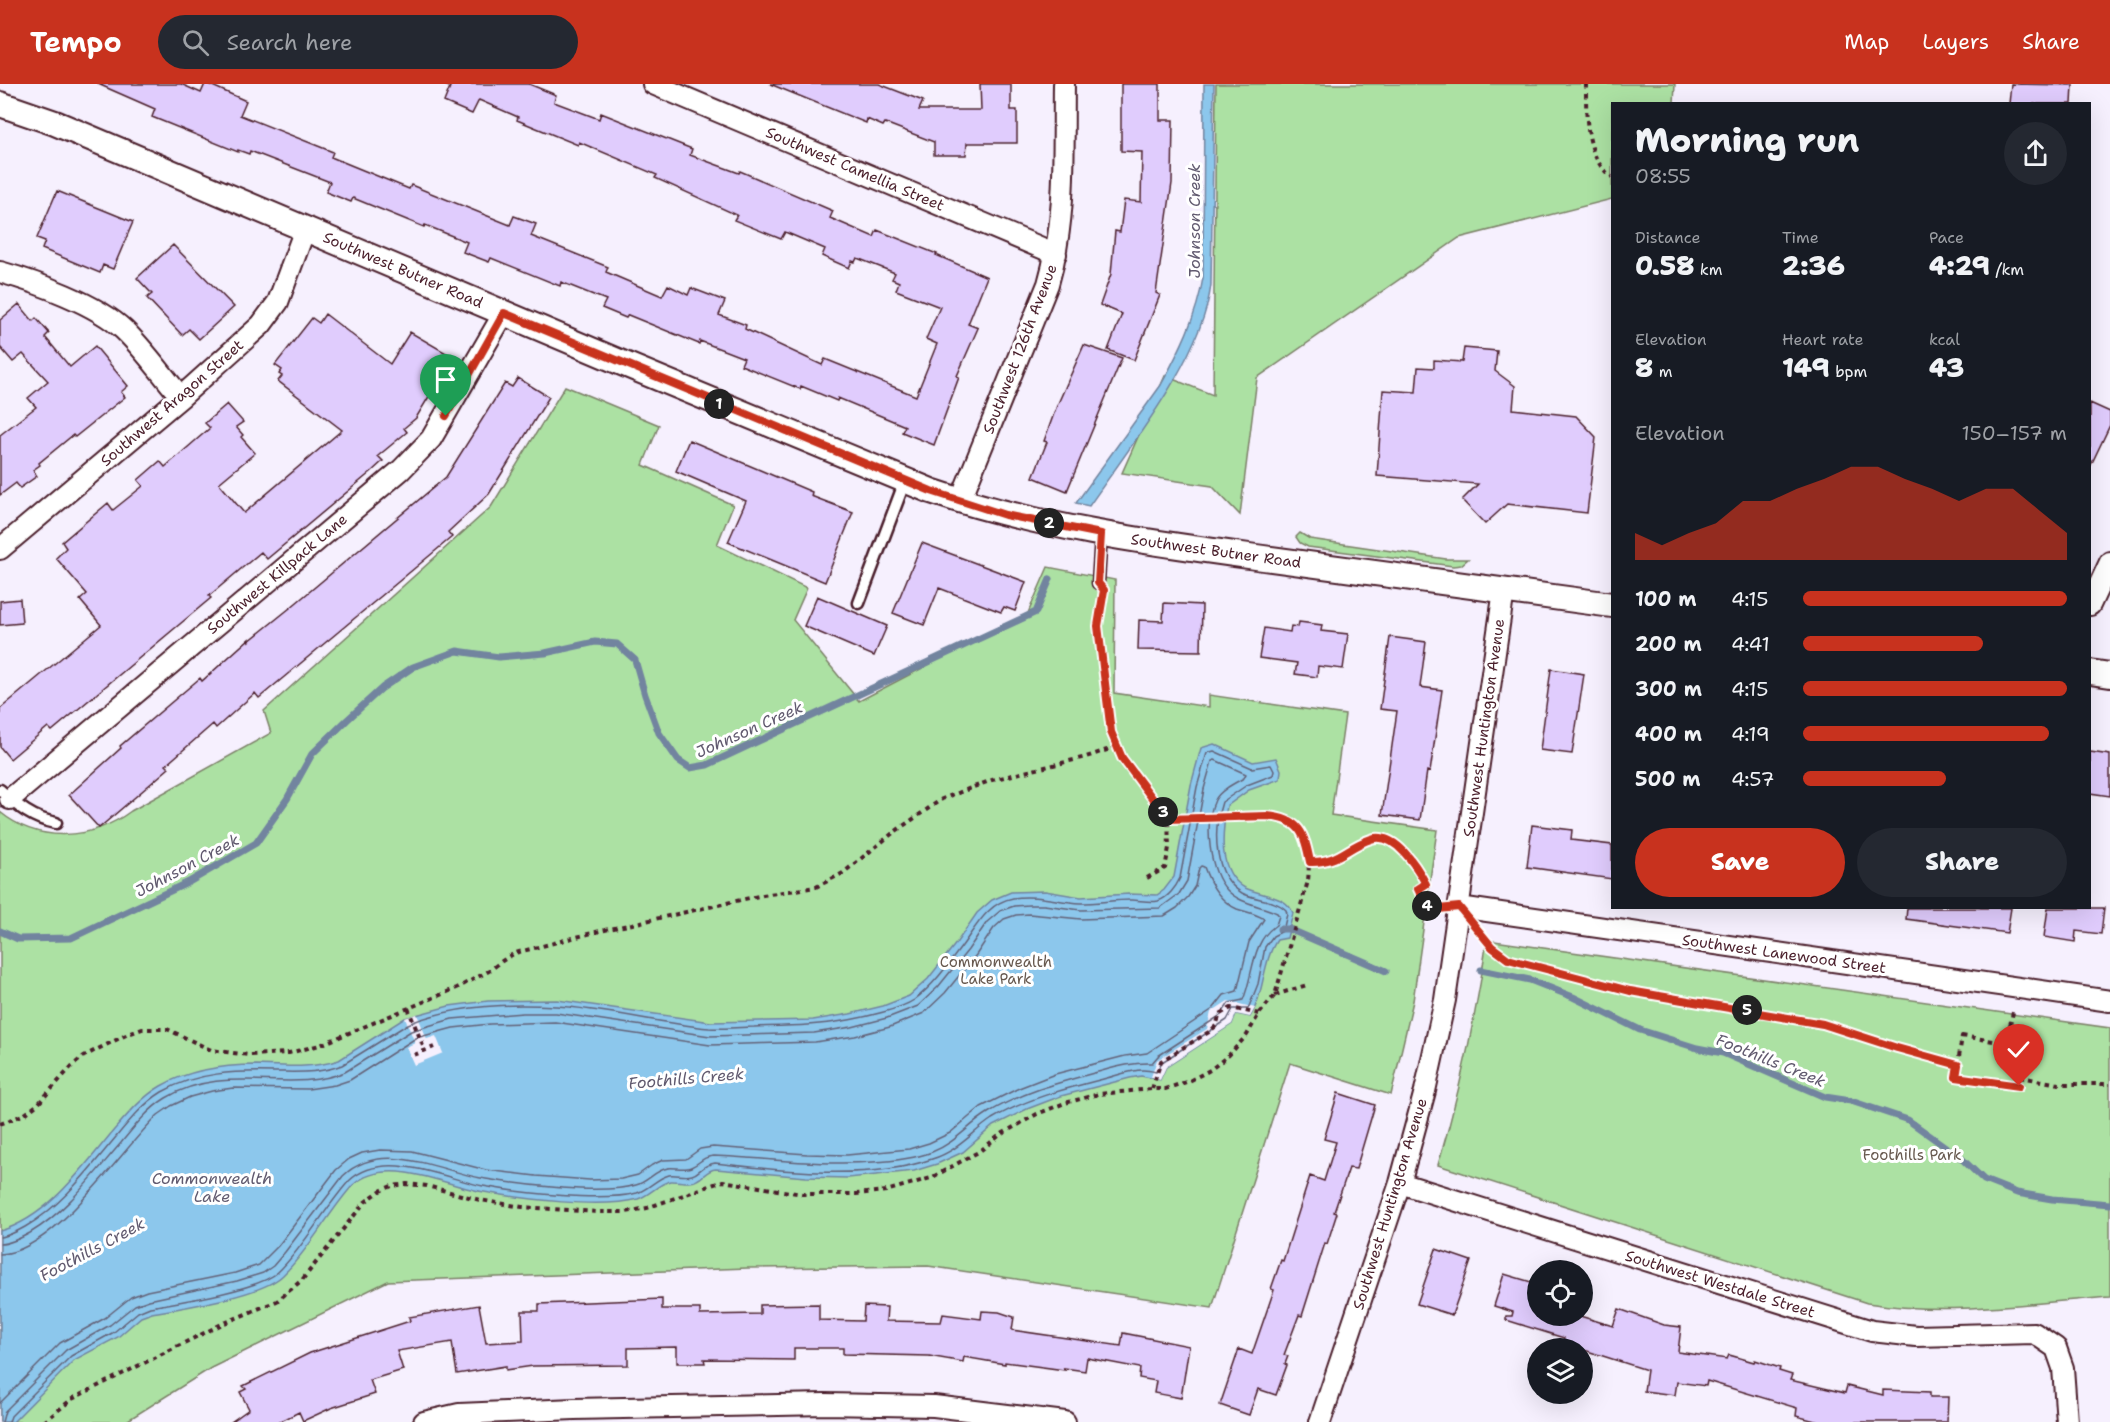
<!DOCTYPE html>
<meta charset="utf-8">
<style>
body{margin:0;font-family:"Shantell Sans",sans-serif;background:#242831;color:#f1f3f6;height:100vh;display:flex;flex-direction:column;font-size:22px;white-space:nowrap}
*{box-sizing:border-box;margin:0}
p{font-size:20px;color:#9ea1a6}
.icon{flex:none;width:33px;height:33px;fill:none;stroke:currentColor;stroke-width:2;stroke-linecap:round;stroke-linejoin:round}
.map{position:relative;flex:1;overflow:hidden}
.details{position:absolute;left:1611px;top:18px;width:480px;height:807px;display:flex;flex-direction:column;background:#171b24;border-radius:0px;box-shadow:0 6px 24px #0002}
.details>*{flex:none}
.tools{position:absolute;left:1527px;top:1176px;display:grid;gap:12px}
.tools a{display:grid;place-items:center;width:66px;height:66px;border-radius:50%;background:#171b24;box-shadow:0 6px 24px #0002;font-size:30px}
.pin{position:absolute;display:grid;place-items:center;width:51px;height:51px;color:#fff;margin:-62px -26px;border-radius:50% 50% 50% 0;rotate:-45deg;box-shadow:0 0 6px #0007}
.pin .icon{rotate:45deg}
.km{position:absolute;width:30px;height:30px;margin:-15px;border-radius:50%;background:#222;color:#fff;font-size:16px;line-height:30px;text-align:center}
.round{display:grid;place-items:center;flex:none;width:63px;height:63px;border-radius:32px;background:#242831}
.summary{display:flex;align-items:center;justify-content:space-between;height:102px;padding:0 24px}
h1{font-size:33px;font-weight:800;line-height:45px}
.metrics{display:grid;grid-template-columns:repeat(3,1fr);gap:9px;height:102px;padding:6px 24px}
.metrics div{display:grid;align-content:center}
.metrics b{font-size:26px;font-weight:800}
.metrics small{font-size:16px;font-weight:400}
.metrics p{font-size:16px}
.chart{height:168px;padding:12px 24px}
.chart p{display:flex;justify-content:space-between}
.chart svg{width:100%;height:108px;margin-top:6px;fill:#c8321e;opacity:.7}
.button{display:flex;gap:12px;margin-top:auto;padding:12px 24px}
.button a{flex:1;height:69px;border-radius:36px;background:#c8321e;color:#fff;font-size:24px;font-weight:800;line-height:69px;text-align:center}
.button a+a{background:#242831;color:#f1f3f6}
ul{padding:0 24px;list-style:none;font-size:20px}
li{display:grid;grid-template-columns:96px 72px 1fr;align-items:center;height:45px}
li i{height:15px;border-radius:8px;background:#c8321e}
header{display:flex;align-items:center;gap:36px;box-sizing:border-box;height:84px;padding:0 30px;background:#c8321e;color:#fff}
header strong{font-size:28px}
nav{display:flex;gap:33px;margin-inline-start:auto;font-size:21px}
.search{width:420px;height:54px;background:#242831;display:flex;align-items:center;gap:15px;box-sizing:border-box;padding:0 21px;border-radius:33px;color:#9ea1a6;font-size:22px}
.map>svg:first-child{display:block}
.green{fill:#ace1a3;stroke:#7b8067;stroke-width:1.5}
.water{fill:#8cc7ec;stroke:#72849f;stroke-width:1.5}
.pier{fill:#f6f0fe}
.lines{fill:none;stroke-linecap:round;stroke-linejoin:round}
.shore{stroke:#646278;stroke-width:1.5}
.stream{stroke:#72849f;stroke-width:7}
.building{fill:#e0ccfd;stroke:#4a1f2b;stroke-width:1.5}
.service-casing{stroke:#4a1f2b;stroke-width:15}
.minor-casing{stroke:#4a1f2b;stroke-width:24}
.tertiary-casing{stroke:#4a1f2b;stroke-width:28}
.path{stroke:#4a1f2b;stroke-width:4;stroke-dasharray:4.5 4.5;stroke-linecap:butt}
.service{stroke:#fff;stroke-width:10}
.minor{stroke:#fff;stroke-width:20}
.tertiary{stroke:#fff;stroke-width:24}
.route-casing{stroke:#fff;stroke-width:12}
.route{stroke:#c8321e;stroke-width:8}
.labels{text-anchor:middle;stroke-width:6;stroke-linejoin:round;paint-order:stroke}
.street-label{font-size:15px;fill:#4a1f2b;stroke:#fff}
.park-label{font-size:15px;fill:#67594f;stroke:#fff}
.water-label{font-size:16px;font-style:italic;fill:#615a6f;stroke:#fff}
</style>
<header>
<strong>Tempo</strong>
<div class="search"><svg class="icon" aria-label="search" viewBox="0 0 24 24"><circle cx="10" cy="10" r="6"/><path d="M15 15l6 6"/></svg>Search here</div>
<nav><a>Map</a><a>Layers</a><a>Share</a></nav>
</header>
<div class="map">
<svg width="2110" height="1338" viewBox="0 0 2110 1338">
<rect width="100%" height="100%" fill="#f6f0fe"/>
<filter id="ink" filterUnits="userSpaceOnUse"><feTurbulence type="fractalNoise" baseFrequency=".0167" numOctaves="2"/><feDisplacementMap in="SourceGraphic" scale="12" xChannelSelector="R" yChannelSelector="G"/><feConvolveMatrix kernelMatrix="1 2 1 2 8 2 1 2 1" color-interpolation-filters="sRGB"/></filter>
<g filter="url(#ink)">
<path class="green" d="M1216 0H1675L1674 19 1612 20V115L1459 154 1257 294 1240 431 1212 402 1122 389 1165 292 1213 311Z
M565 302 659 341 643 381 733 421 717 461 807 504 793 536 859 617 1028 529 1048 483 1115 496 1114 609 1209 623V611L1345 631 1331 731 1437 746 1413 917 1391 1011 1290 979 1212 1224 928 1182 748 1184 388 1197 211 1284 125 1338H0V728C39 760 92 756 131 727L271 649 264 627 491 423Z
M1300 449 1310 455 1446 475H1468L1461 481 1453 482 1308 463 1300 459 1296 453Z
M1487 856 2110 944V1213C2030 1219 1948 1232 1867 1219L1438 1081C1460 1007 1476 933 1487 856Z"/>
<path class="water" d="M1204 0H1214L1211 201C1202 274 1131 361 1089 422L1076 419 1161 301C1179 268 1197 232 1203 194Z
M1214 660 1253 678 1276 674 1281 686 1280 695 1249 706 1227 722C1222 748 1217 788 1245 804 1252 807 1260 809 1267 811 1279 815 1288 817 1293 829L1287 854 1277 856C1262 878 1265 909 1250 933L1236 930 1232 940 1166 983 1160 996 1141 992 1130 994 1061 1012 1027 1025 993 1042 963 1068 937 1080 914 1087 848 1094 806 1093 716 1085C706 1086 705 1092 697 1096 690 1101 678 1096 670 1097 658 1100 650 1111 638 1115 600 1125 524 1115 484 1108 446 1102 387 1070 353 1101 328 1129 310 1165 283 1191 262 1212 182 1224 152 1229L141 1233 118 1253 74 1276 13 1338H0V1147C49 1133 83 1083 114 1046 128 1030 142 1013 161 1002 190 985 224 981 257 981 285 982 312 985 339 976L405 934 449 922 488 917 557 916 711 938 813 936 850 930 883 922 909 912 928 895 957 858 977 829 992 816 1011 808 1045 807 1081 813 1129 810 1157 811 1164 806 1174 793 1191 701 1201 664Z"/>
<path class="pier" d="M1228 917 1255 924 1250 933 1236 930 1232 940 1166 983 1160 996 1151 993 1157 976 1207 945 1211 928Z
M417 930 427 955 436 952 443 969 414 981 406 963 415 959 405 934Z"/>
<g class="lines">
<path class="shore" d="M0 1153C9 1152 18 1147 25 1143 63 1121 89 1085 116 1053 130 1036 144 1019 162 1008 196 988 236 987 274 988 297 988 319 990 342 981L408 940C452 922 508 919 556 922 607 925 657 939 709 944 723 945 739 943 754 943 786 942 817 942 849 936 865 933 901 925 914 916 933 902 948 881 962 862 976 843 987 819 1013 814 1037 810 1058 818 1081 819 1098 819 1114 816 1131 816 1139 816 1150 819 1158 817 1168 814 1176 803 1180 794L1197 703 1207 669 1214 667 1252 684 1271 681 1274 687 1273 691 1247 701 1222 718C1213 746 1213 792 1242 809 1255 816 1275 815 1286 826L1287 830 1283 847 1273 852 1265 863 1258 900 1248 925H1233L1227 936 1162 978 1156 988C1152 987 1147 986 1143 986 1131 986 1118 991 1107 994 1068 1004 1027 1014 992 1035 971 1049 958 1067 932 1075 869 1097 781 1087 715 1079 701 1081 700 1089 692 1091 685 1093 676 1090 669 1091 657 1094 649 1105 637 1109 603 1118 520 1109 483 1102 443 1094 384 1064 349 1097 324 1125 304 1163 278 1188 259 1206 179 1218 150 1223L138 1228 114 1248 71 1272 11 1332 9 1338
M0 1160C10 1160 21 1154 30 1149 67 1127 93 1091 121 1059 134 1043 148 1025 166 1014 226 978 288 1011 345 988L411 947 452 935 523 929H556L710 952 814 949 852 943 887 934 918 922 938 903 968 866 987 838 1000 827 1014 822 1029 821H1044L1081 826 1160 824 1179 810 1187 797 1204 705 1212 677 1215 676 1246 690 1244 694C1235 699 1220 706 1215 716 1204 739 1209 787 1227 806 1240 820 1260 821 1277 829L1279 832 1276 841C1251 858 1254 890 1243 916L1229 919 1221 931 1158 972 1152 979C1132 978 1113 984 1094 989 1057 999 1020 1009 988 1029 967 1042 955 1059 932 1068 913 1075 893 1077 873 1078 820 1082 768 1074 714 1072 701 1073 701 1079 691 1083 685 1086 674 1083 668 1084 655 1086 648 1098 636 1101 603 1111 522 1101 486 1095 441 1088 383 1054 343 1092L285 1168 273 1182 263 1189 237 1197 149 1216 135 1221 110 1241 66 1266 5 1327 2 1338
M0 1170C55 1168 120 1067 158 1031L171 1022 190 1013 212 1007 233 1004 308 1005 335 1001 350 996 416 954 453 944 490 940 555 938 710 961 815 958 855 952 890 943 924 929 945 909 976 871 994 844 1004 835 1016 831 1029 830 1081 835 1164 832 1177 824 1188 813 1195 802 1199 784 1201 782 1204 783C1210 800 1219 817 1237 825 1246 828 1257 830 1264 835L1249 858 1237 907 1224 911 1213 925 1147 969 1125 972 1055 990 1019 1004 981 1023 950 1049 929 1059 909 1065 847 1071 807 1070 713 1063 700 1065 686 1075 663 1076 652 1081 638 1091 621 1095 590 1096 536 1092 486 1086 412 1067 380 1066 362 1069 349 1075 336 1086 278 1162 259 1181 235 1189 147 1207 131 1213 105 1234 60 1259 0 1319"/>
<path class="stream" d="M1280 845H1289L1386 887
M0 847 18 855 71 854 189 798 256 759 287 715 312 670 347 636 382 604 413 583 457 567 499 573 545 569 595 558 617 560 635 576 645 611 659 649 678 676 690 684 707 681 1036 528 1050 495
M1481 886 1530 896 1573 913 1640 946 1697 964 1723 969 1825 1013 1851 1017 1908 1036 1961 1074 1984 1096 2017 1109 2052 1115 2110 1120"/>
</g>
<path class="building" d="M98 0H181L201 9 205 0H208L246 17 240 31 333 68 331 73 409 105 411 101 510 141 514 132 536 140 531 152 608 183 606 188 662 212 668 201 688 211 691 204 725 217 719 231 746 241 745 245 822 281 825 275 916 312 937 260 926 255 940 223 896 206 899 198 892 195 895 189 857 174 855 178 852 177 849 184 822 172 825 165 785 148 781 155 734 136 737 131 655 94 657 91 579 58 578 61 517 36 518 33 479 16 472 30 444 18 450 3 442 0H529L556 11 554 18 599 35 601 29 692 65 690 71 739 89 740 87 833 127 830 134 874 153 877 146 937 170 936 171 987 193 968 240 978 244 957 292 959 293 934 361 902 348 905 342 838 314 837 317 801 302 800 305 741 281 744 274 700 257 699 260 628 231 626 234 602 224 606 216 561 198 560 202 491 174 489 178 463 168 467 158 425 141 424 143 353 114 351 118 326 108 330 98 250 67 249 70 238 66V68L152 33 155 25Z
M770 0H879L923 17 919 26H981L980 0H1011V26H1017V59H967L966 71H934V58L885 39 883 42 867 35 866 39Z
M1121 0H1160V36H1173L1172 99 1156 209 1160 211 1134 276 1108 266 1122 230 1100 221 1111 190 1115 147 1120 148 1124 116 1141 118 1142 68 1121 67Z
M2011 0 2073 1 2072 20H2009Z
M57 107 133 138 113 185 103 181 100 189 42 165 45 157 37 154Z
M173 161 234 223 199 255 189 245 182 251 147 214 152 210 137 194Z
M19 220 33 237 36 234 49 249 45 253 70 283 95 262 128 302 121 308 125 313 75 353 73 351 39 379 40 381 33 386 37 392 20 404 16 399 0 411V351L36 323 28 314 48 297 23 270 13 278 0 263V236Z
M325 230 390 280 410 248 453 273 416 334 404 344 407 348 378 372 383 377 371 388 267 475 261 468 209 512 211 514 52 647 48 643 10 675 0 663V625L101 541 80 516 87 510 56 474 66 464 62 458 108 419 113 426 143 402 138 396 160 377 165 383 210 344 205 339 227 320 243 338 236 343 243 351 241 353 255 369 219 399 244 429 342 346 278 297 282 292 279 290 282 286 275 281 312 234 319 239Z
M1084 261 1122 274 1067 407 1033 393 1047 358 1044 357 1056 324Z
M1464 264 1497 267 1495 287 1515 302 1513 325 1576 332 1596 353 1587 429 1507 420 1485 440 1462 416 1478 400 1377 392 1383 306 1416 308 1418 283 1434 284V276L1462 278Z
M518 294 549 313 489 410 448 448 452 453 259 614 255 609 216 644 213 640 166 681 169 684 99 744 69 711 121 664 120 662 200 594 202 597 249 555V557L290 524 446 393 505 299 512 303Z
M2090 319 2110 328V341L2090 383Z
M689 356 812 408 811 412 853 428 825 498 728 458 746 417 676 387Z
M922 459 1026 498 1015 527 1004 523 1001 528 939 504 924 541 893 529Z
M817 512 887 542 874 572 804 542Z
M20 515 22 539 0 541V517Z
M1164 519 1202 521 1201 567 1138 566 1139 536 1163 537Z
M1299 538 1322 541 1321 547 1348 550 1343 585 1318 582 1317 593 1295 590 1297 579 1259 574 1264 544 1290 548 1291 542 1298 543Z
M1390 553 1426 558 1420 603 1442 606 1430 688 1427 687 1420 736 1382 731 1397 627 1380 625Z
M1551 585 1584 590 1572 670 1540 666Z
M2090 668 2110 671V712L2090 709Z
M1532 741 1572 746 1571 756 1612 761V795L1527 783Z
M1907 824H2011L2007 849 1906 835Z
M2048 824H2104L2101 850 2076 847 2075 858 2044 853Z
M1338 1009 1375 1021 1356 1085 1349 1084 1334 1128 1337 1129 1327 1160 1325 1159 1302 1232 1299 1231 1284 1271 1288 1272 1285 1280 1287 1281 1276 1311 1258 1305 1249 1331 1220 1321 1239 1265 1252 1270 1274 1206 1271 1205 1281 1176 1283 1177 1310 1092 1324 1097 1336 1058 1324 1055Z
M1436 1165 1471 1177 1452 1231 1417 1220Z
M1504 1190 1538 1200V1232H1580L1613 1242 1619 1225 1664 1241 1681 1243 1678 1268 1727 1275 1729 1271 1754 1278 1755 1276 1780 1284 1779 1287 1792 1291 1790 1296 1845 1309 1847 1302 1883 1311V1306L1930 1308V1313H1948L1947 1338H1819L1796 1332 1797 1324 1707 1297 1706 1302 1677 1298 1675 1311 1644 1307 1647 1286 1562 1259 1564 1254 1506 1236V1232H1512L1513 1228 1494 1222Z
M662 1215V1225H700V1231L760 1230V1221L819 1220V1236L863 1237 864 1222 887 1223 886 1237 941 1238 943 1230 981 1235 982 1227 999 1228 1014 1233 1012 1246 1121 1262 1123 1249 1189 1262 1181 1314 1154 1309 1156 1297 1139 1294 1140 1284 1087 1274 1085 1287 1064 1284 1065 1286 1005 1278V1280L964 1273 963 1278 929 1272 843 1270V1264H794V1276L704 1275 705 1279H677V1263L628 1264V1281L533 1282 506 1286V1282L457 1290 452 1258 397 1267 403 1286 370 1296 375 1310 331 1324 303 1337 299 1328 279 1338H231L249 1325 240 1308 246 1305 243 1302 310 1269 410 1237 409 1233 479 1221 486 1259 523 1257 522 1227H539V1220Z"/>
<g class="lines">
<g class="service-casing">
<path id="service" d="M1098 499 1101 450
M859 519 905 397
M0 706C17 722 33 735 56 739"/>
</g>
<g class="minor-casing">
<path id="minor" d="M653 0 1056 170
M0 188C36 198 97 220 124 246 145 266 162 291 181 313
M960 417 1048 200C1067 135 1063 67 1064 0
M0 465 181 313 261 241 278 218 305 145
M2090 521 2110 478
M10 715 401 386 431 355 504 229
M1459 823 2110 917
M1400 1099 1872 1247 1916 1252 2034 1249 2056 1264 2063 1284 2067 1338
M424 1338 459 1330 574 1325 825 1320 934 1322 1065 1338
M1320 1338 1400 1099 1425 1007 1445 916 1504 506"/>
</g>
<g class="tertiary-casing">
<path id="tertiary" d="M0 20 55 39 622 279 931 407C1036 443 1146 458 1256 473 1375 490 1494 504 1612 521
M2090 588 2110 591"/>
</g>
<path class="path" d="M1586 0C1586 31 1585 74 1612 93
M1310 779C1333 779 1341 770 1361 760 1364 758 1369 754 1373 754 1399 750 1416 782 1426 800L1418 805 1428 826 1437 825
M1147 794 1165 784 1169 764 1168 735
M1478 846C1491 862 1502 873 1521 879L1630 907 1823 940 1897 964 1958 981
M1275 911 1307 901
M408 924 425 967
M1962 952 2025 962 2019 1002 1956 993Z
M2006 959 2014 924
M414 971 434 963
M2020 993 2059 1000H2110
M1152 1005 1161 977 1209 948 1216 942 1220 930 1231 924 1259 930
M0 1040 25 1030 38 1020 72 982 84 972 126 951 142 945H167L211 966 249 971 289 969 320 961 457 904 489 887 502 877 515 869 596 848 763 811 816 803 843 789 893 749 942 715 992 696 1086 673 1116 663
M44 1338 72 1315 222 1240 277 1217 302 1196 365 1118 380 1107 392 1102 407 1100 427 1102 480 1116 522 1123 597 1128H626L647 1124 723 1097 802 1110H856L886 1107 931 1094 980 1067 1000 1051 1037 1030 1065 1019 1099 1010 1152 1005H1165L1189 997 1210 986 1229 971 1247 951 1259 930 1275 911 1308 797C1311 762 1307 736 1267 732L1168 735 1122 674 1111 648 1098 542 1102 514"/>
<use href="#service" class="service"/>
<use href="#minor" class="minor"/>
<use href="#tertiary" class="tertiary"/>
</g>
</g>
<g class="lines" filter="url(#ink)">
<g class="route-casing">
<path id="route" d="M446 332 504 229 931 407 1005 431 1101 450 1098 499 1104 506 1098 542 1111 648 1122 674 1168 735 1267 732C1300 735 1304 748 1310 778 1339 779 1346 763 1371 755 1395 747 1417 783 1426 800L1418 805 1428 826 1459 823 1492 863 1508 875 1630 907 1823 940 1897 964 1958 981 1956 993 2019 1002"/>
</g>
<use href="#route" class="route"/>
</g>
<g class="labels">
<g class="street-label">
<text transform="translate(855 85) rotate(23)" y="5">Southwest Camellia Street</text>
<text transform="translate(403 186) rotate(23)" y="5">Southwest Butner Road</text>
<text transform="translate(1020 265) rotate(-69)" y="5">Southwest 126th Avenue</text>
<text transform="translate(172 319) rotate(-41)" y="5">Southwest Aragon Street</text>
<text transform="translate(1216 467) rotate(8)" y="5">Southwest Butner Road</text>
<text transform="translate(277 490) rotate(-40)" y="5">Southwest Killpack Lane</text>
<text transform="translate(1484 644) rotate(-82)" y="5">Southwest Huntington Avenue</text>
<text transform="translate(1784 870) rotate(8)" y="5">Southwest Lanewood Street</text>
<text transform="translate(1390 1120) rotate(-73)" y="5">Southwest Huntington Avenue</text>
<text transform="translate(1720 1200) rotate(17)" y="5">Southwest Westdale Street</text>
</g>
<g class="park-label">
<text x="996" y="883">Commonwealth<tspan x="996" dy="17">Lake Park</tspan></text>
<text x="1912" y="1076">Foothills Park</text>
</g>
<g class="water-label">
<text transform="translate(1194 137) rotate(-90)" y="6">Johnson Creek</text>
<text transform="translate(749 645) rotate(-24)" y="6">Johnson Creek</text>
<text transform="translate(187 781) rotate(-28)" y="6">Johnson Creek</text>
<text transform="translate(1771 976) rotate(22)" y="6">Foothills Creek</text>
<text transform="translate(686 994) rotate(-5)" y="6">Foothills Creek</text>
<text x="212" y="1100">Commonwealth<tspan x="212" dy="18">Lake</tspan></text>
<text transform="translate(92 1165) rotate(-28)" y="6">Foothills Creek</text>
</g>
</g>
</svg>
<div class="tools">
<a><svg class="icon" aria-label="locate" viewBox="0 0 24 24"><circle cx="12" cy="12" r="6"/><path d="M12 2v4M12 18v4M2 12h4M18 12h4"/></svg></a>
<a><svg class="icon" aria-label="layers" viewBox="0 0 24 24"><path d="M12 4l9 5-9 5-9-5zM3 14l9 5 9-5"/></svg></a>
</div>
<div class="pin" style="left:446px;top:332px;background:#1e9e55"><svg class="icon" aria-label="arrive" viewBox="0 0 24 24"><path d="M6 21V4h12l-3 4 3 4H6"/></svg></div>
<div class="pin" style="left:2019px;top:1002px;background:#d93025"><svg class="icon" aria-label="check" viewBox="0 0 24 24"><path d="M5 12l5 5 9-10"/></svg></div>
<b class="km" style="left:719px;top:320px">1</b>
<b class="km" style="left:1049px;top:439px">2</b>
<b class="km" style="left:1163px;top:728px">3</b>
<b class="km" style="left:1427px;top:822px">4</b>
<b class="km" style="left:1747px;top:926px">5</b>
<section class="details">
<div class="summary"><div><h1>Morning run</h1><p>08:55</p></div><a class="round"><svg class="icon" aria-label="share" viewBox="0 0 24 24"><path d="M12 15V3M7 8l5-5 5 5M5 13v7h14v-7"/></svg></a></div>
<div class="metrics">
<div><p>Distance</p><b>0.58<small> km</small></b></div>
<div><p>Time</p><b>2:36</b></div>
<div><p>Pace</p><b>4:29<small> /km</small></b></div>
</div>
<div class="metrics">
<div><p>Elevation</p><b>8<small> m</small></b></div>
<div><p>Heart rate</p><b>149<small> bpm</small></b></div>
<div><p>kcal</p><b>43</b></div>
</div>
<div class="chart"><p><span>Elevation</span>150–157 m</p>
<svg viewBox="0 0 160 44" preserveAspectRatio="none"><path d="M0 44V33L10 38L20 33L30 29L40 20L50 20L60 15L70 11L80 6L90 6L100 11L110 15L120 20L130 15L140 15L150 24L160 33V44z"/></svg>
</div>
<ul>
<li><b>100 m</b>4:15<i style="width:100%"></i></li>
<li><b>200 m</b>4:41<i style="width:68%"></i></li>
<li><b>300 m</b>4:15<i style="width:100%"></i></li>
<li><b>400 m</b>4:19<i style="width:93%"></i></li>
<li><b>500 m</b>4:57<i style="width:54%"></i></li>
</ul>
<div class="button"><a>Save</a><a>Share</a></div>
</section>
</div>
